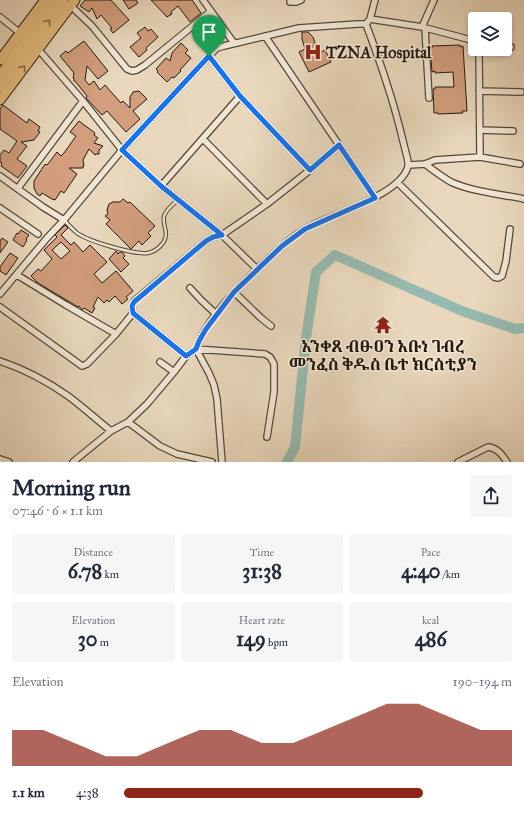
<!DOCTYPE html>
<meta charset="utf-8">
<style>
body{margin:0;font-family:"IM FELL Great Primer","Noto Serif Ethiopic",serif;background:#f6f6f7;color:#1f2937;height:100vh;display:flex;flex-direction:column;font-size:15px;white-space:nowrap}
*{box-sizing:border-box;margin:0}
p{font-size:13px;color:#747a83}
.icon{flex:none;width:22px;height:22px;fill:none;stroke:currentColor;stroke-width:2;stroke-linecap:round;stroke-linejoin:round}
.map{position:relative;height:462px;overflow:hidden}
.details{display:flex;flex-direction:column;background:#fff;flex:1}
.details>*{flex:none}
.controls{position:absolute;left:468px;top:12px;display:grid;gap:8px}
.controls a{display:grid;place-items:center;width:44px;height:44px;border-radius:4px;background:#fff;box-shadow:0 2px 6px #0003;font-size:20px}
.pin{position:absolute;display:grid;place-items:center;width:34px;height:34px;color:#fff;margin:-41px -17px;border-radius:50% 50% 50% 0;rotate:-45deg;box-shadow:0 0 4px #0007}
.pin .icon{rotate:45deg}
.round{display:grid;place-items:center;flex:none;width:42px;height:42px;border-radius:4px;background:#f6f6f7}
.headline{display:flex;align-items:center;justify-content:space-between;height:68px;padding:0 12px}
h1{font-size:22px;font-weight:700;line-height:30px}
.metrics{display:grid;grid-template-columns:repeat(3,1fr);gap:6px;height:68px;padding:4px 12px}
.metrics div{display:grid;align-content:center;border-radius:4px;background:#f6f6f7;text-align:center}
.metrics b{font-size:20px;font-weight:700}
.metrics small{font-size:11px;font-weight:400}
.metrics p{font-size:11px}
.chart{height:112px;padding:8px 12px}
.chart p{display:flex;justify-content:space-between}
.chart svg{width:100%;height:72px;margin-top:4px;fill:#8f2418;opacity:.7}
ul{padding:0 12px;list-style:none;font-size:13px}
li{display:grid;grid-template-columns:64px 48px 1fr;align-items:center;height:30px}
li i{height:10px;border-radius:5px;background:#8f2418}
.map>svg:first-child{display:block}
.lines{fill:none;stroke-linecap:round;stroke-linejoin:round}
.river{stroke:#97bab0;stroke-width:10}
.building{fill:#d29e7d;stroke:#21180d;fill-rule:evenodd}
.service-casing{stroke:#534839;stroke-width:4.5}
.minor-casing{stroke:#534839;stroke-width:8}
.primary-casing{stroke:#21180d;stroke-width:11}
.trunk-casing{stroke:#21180d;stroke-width:11}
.service{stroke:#f1e6d4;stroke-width:2.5}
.minor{stroke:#f1e6d4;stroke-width:5.5}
.primary{stroke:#e4bc7e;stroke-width:9}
.trunk{stroke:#e4bc7e;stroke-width:9}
.oneway{stroke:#826a46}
.route-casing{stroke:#fff;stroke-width:8}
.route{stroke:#1a73e8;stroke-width:5}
.labels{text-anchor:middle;stroke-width:3;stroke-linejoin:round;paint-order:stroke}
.poi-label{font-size:16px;font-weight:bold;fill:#21180d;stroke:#f1e6d4;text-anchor:start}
</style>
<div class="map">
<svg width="524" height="462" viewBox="0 0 524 462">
<rect width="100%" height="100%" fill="#e9d8bd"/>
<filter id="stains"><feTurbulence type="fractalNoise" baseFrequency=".005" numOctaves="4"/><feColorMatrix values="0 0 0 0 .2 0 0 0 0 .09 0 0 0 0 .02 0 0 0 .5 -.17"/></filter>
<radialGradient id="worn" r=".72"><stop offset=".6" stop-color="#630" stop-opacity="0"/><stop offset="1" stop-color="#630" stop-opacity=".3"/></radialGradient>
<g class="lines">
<path class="river" d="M287 462 295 447 306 338 316 272 335 255 462 311 515 329 524 328"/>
</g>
<path class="building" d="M85 0H111L129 20 113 33 110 29 112 28 101 15 97 19 92 8 89 12 80 6Z
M123 0H136L138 3 129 9Z
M151 0H192L201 13 190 22 178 6 171 12 172 14 167 17Z
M203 23 219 41 207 50 197 37V38L192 32Z
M145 27 148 31 151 29 158 37 146 48 147 50 139 57 130 47 141 38 137 33Z
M302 32H308L313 37 316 46 319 53 325 50 331 62 309 72 299 52 305 49 302 39Z
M84 41 108 71 98 79 87 66 85 80 89 85 94 81 100 90 105 85 121 103 123 101 130 108V97L133 92 139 91 147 99 133 111 140 119 126 132 107 111 102 115 86 98 87 96 75 81H74V78H73L74 73 60 56 66 51 68 53Z
M181 43 188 50 185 53 191 58 180 70 181 71 174 78 172 77 167 82 157 72 158 71 156 69 166 58 170 61 172 53Z
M460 45V47L463 46 467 111H462L463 113 438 114V113H434L433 89H435V87H454L453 72 435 73V71L432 72 430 48H432V46Z
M3 105 27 123 29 119 40 127 38 131 40 132 34 140 21 142 27 146 17 159 27 166 18 178 1 166 2 163 0 162V155L4 150 9 153 17 141 0 129V109Z
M79 121 95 133 94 135 98 138 94 143 103 146 99 150V154H96L95 155 89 149 83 160 84 166H83V168H69L77 174 64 193 61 191 55 200 52 199 42 193 40 196 37 194 34 188V181L45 164 46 165 48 164 57 152 61 156 64 153 76 136 70 132Z
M123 199 128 203 130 202 155 226 148 233 151 236 142 245 139 241 131 249 106 224 110 220 105 216 108 214 107 210 109 204 113 202H120Z
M65 225 68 228 61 235 71 245 74 242 83 252 90 245 107 262 94 274 102 283 116 271 133 291 126 297 128 299 122 304 115 296 109 302 107 300 104 303 98 297 93 307 95 308 92 313 84 308 82 310 79 306 78 307 38 283 31 276 38 269 41 271 52 259 44 250 57 237 55 235ZM61 242 70 251 61 259 52 250Z
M21 230 29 235 26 239 27 240 23 247 13 240 17 233 18 234Z
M2 238 8 242 0 253V241Z
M116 251 118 254 120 252H122L125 256 123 258 129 264 121 272 109 259Z
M10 253 18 258 6 275 0 271V267Z"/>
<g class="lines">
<g class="service-casing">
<path id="service" d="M64 220C68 224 72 229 77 233 88 241 134 255 148 253 153 252 159 248 163 243 170 233 162 226 164 216 166 210 173 204 178 200"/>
</g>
<g class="minor-casing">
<path id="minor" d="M203 0 234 43
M290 2H296L301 0
M71 6 92 26 127 69 132 71 137 70 145 65 211 11
M0 17 20 33
M370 19 422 27 475 41
M422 27 434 0
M425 28 429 98
M265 36 375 198
M505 47H511
M38 49 83 101 122 150 161 186 222 235 257 269
M479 49 480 157
M209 56 240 96 310 170
M479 91 521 92
M480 130 513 131
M203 139 267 204
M425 164C433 170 442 177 451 182 473 192 500 194 524 199
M409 165 425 164 435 160 480 157 520 164
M0 176 43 207 64 220
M398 183 494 277 498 278 502 276 506 261 510 229
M161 186 240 96
M18 188 83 101
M0 208 38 234
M17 275 66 305 116 334
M190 288 201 300 216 314
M234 292 261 318 271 326
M0 294 47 238 64 220 122 150 209 56 217 48 224 46 299 28 358 24H366
M0 307 82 366 87 364 116 334 133 313
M186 356 133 313 132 306 134 301 206 241 213 237 222 235 267 204 310 170 339 145
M0 361C24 369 47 381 68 396 83 407 97 420 111 431
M160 362 174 372
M128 422 160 446 177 454 212 462
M0 459 9 462
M73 462 111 431 128 422 147 404 174 372 186 356 196 349 265 354 270 357 274 364V392L267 437
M222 462 217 399 214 385 209 373 196 349C207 317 241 284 265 262 277 250 290 238 305 229 329 215 402 195 408 166 409 161 405 150 404 145 399 124 393 102 386 81 380 62 373 43 366 24L370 19 375 0
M458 462 488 447C498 448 502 455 507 462"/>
</g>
<g class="primary-casing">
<path id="primary" d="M0 60 45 0
M0 100 75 0"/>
</g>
<g class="trunk-casing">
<path id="trunk" d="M0 75 55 0
M0 87 64 0"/>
</g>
<use href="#service" class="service"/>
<use href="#minor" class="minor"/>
<use href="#primary" class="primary"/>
<use href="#trunk" class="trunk"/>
</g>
<defs><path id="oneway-chevron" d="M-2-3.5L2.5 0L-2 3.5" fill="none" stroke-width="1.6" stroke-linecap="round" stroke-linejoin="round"/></defs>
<g class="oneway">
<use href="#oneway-chevron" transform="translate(48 22) rotate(-54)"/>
<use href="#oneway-chevron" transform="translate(23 68) rotate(-54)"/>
</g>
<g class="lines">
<g class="route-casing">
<path id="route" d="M209 56 240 96 310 170 339 145 375 198 305 229 282 246 234 292 206 329 199 341 196 349 186 356 133 313 132 306 134 302 206 241 213 237 222 235 161 186 122 150Z"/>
</g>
<use href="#route" class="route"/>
</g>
<defs>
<g id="hospital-bare" transform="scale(1.38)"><path d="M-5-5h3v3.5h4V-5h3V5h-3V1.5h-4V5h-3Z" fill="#8f2418" stroke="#f1e6d4" stroke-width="2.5" paint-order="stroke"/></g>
<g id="temple-bare" transform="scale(1.38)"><path d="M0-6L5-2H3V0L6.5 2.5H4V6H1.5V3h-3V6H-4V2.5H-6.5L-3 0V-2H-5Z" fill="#8f2418" stroke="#f1e6d4" stroke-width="2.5" paint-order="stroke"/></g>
</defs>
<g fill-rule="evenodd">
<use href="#hospital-bare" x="313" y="52"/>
<use href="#temple-bare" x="383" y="325"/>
</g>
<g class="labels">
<g class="poi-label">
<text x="326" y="58">TZNA Hospital</text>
<text x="383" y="352" text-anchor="middle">አንቀጸ ብፁዐን አቡነ ገብረ<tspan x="383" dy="18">መንፈስ ቅዱስ ቤተ ክርስቲያን</tspan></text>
</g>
</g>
<rect width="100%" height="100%" filter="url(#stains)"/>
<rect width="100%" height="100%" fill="url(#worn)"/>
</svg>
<div class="controls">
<a><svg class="icon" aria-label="layers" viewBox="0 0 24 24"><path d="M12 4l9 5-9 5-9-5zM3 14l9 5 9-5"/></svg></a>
</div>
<div class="pin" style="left:209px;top:56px;background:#1e9e55"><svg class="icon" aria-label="arrive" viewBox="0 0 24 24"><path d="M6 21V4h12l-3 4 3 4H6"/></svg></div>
</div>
<section class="details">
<div class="headline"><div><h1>Morning run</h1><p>07:46 · 6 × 1.1 km</p></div><a class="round"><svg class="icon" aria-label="share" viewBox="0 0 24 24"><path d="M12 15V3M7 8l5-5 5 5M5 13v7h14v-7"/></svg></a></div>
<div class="metrics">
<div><p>Distance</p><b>6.78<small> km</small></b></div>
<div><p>Time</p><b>31:38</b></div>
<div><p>Pace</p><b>4:40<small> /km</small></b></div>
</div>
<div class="metrics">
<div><p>Elevation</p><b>30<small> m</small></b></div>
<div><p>Heart rate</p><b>149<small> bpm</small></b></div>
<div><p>kcal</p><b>486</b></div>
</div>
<div class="chart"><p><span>Elevation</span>190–194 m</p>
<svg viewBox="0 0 160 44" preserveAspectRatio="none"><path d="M0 44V22L10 22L20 30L30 38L40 38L50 30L60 22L70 22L80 30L90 30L100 22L110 14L120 6L130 6L140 14L150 22L160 22V44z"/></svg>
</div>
<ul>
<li><b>1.1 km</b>4:38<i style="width:77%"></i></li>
</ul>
</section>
